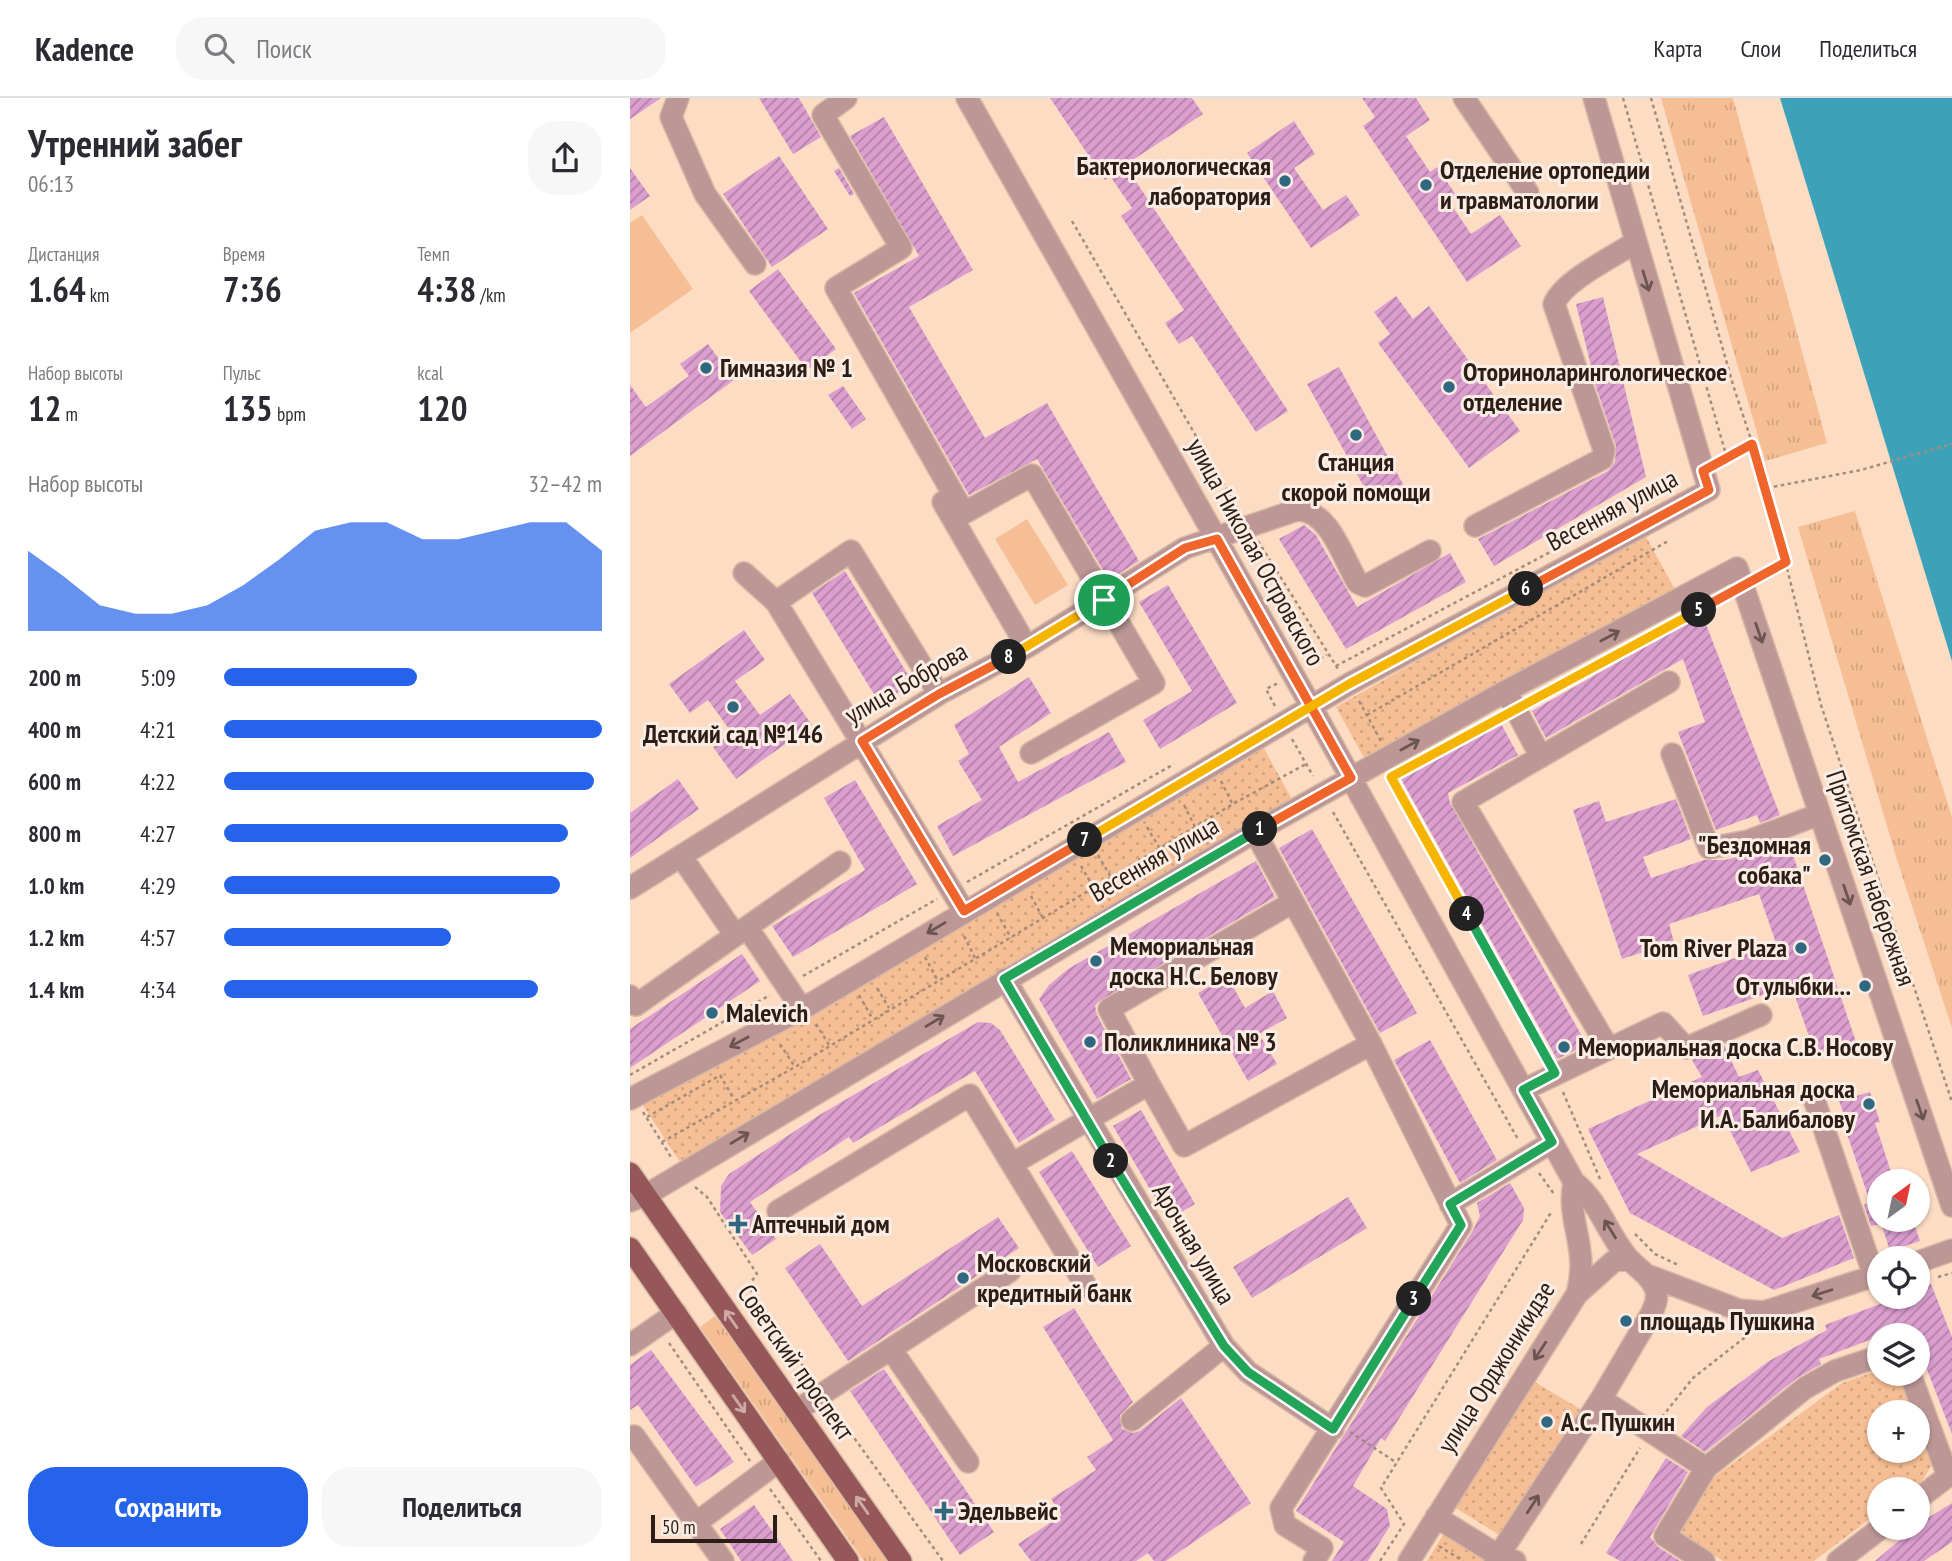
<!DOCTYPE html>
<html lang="ru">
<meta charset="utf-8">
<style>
body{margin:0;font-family:"PT Sans Narrow",sans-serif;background:#f7f7f7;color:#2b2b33;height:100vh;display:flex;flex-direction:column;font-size:26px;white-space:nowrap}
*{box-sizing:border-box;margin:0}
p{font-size:23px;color:#7c7c81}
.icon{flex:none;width:38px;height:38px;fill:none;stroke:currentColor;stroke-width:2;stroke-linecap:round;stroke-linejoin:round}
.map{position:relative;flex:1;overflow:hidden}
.details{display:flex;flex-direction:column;background:#fff;width:630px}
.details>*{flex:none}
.needle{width:46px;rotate:33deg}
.buttons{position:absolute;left:1237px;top:1071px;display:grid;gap:14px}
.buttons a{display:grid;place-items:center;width:63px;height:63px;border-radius:50%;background:#fff;box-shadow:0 2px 5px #0004;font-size:35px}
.scale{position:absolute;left:21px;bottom:18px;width:126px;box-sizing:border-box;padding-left:7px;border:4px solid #2a1e16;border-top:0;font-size:19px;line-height:24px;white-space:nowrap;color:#2a1e16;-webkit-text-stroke:5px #fbede4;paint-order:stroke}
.pin{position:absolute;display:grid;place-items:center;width:60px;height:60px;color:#fff;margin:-30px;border:4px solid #fff;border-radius:50%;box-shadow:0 2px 7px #0007}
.km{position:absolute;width:35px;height:35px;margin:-18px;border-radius:50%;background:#222;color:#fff;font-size:19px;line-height:35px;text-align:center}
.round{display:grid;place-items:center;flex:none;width:74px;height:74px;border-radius:28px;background:#f7f7f7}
.head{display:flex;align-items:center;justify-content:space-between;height:119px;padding:0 28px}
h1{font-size:38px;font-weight:700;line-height:52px}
.figures{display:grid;grid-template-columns:repeat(3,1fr);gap:10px;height:119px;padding:7px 28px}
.figures div{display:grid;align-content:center}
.figures b{font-size:35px;font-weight:700}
.figures small{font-size:19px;font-weight:400}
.figures p{font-size:19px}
.chart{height:196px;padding:14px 28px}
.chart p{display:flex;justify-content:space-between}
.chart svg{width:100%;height:126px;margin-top:7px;fill:#2563eb;opacity:.7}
.cta{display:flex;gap:14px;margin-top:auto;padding:14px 28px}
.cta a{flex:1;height:80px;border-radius:28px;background:#2563eb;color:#fff;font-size:28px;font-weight:700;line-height:80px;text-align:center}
.cta a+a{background:#f7f7f7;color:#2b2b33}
ul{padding:0 28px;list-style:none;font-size:23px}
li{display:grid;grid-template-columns:112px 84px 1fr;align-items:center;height:52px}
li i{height:18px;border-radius:9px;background:#2563eb}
header{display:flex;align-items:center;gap:42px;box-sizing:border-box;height:98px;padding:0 35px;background:#fff;border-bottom:2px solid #e1e1e2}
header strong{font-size:33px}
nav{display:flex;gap:38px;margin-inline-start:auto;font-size:24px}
.search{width:490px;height:63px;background:#f7f7f7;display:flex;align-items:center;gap:18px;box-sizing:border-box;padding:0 24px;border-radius:28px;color:#7c7c81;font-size:26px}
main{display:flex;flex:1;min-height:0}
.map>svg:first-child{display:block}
.grass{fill:url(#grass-tufts)}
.park{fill:url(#park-dots)}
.garden{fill:#f6be94}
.water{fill:#3da2b9}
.building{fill:url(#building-hatch)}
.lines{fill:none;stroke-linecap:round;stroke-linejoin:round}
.minor-casing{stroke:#d7baa5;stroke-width:24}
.major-casing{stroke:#d7baa5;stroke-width:24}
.path{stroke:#a58d7b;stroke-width:2.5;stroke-dasharray:3.5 3.5;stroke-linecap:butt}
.minor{stroke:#bc9796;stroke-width:21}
.major{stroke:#955757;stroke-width:21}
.oneway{stroke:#6c5450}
.oneway2{stroke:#cdaaa5}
.split-1-casing{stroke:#fff;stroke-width:14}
.split-2-casing{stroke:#fff;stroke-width:14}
.split-3-casing{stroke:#fff;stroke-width:14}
.split-4-casing{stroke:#fff;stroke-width:14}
.split-5-casing{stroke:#fff;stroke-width:14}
.split-6-casing{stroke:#fff;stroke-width:14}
.split-7-casing{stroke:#fff;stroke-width:14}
.split-8-casing{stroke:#fff;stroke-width:14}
.split-9-casing{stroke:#fff;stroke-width:14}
.split-1{stroke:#f0652b;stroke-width:9}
.split-2{stroke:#22a559;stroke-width:9}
.split-3{stroke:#22a559;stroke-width:9}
.split-4{stroke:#22a559;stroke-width:9}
.split-5{stroke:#f5b400;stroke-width:9}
.split-6{stroke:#f0652b;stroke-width:9}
.split-7{stroke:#f5b400;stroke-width:9}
.split-8{stroke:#f0652b;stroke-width:9}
.split-9{stroke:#f5b400;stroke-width:9}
.poi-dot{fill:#306882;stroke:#fbede4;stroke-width:2.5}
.labels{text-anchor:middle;stroke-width:6;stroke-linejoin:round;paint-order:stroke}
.poi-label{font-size:26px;font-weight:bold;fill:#2a1e16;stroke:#fbede4;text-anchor:start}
.street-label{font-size:26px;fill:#2a1e16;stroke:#fbede4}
</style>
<header>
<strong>Kadence</strong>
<div class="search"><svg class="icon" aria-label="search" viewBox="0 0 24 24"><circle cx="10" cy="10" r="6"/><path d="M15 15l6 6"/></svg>Поиск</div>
<nav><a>Карта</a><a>Слои</a><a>Поделиться</a></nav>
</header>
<main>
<section class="details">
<div class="head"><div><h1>Утренний забег</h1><p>06:13</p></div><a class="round"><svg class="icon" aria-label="share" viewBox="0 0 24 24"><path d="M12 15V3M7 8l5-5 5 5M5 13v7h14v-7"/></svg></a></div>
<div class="figures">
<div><p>Дистанция</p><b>1.64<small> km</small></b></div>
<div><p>Время</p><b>7:36</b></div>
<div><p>Темп</p><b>4:38<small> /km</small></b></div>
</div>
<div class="figures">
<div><p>Набор высоты</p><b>12<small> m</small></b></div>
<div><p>Пульс</p><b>135<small> bpm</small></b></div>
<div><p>kcal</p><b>120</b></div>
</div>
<div class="chart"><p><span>Набор высоты</span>32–42 m</p>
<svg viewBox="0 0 160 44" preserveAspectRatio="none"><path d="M0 44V16L10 25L20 35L30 38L40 38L50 35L60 28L70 19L80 9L90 6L100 6L110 12L120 12L130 9L140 6L150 6L160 16V44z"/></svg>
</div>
<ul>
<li><b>200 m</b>5:09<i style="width:51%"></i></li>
<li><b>400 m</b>4:21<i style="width:100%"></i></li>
<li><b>600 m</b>4:22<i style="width:98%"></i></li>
<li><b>800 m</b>4:27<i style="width:91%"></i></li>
<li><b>1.0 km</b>4:29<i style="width:89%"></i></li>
<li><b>1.2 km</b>4:57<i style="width:60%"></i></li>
<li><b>1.4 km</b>4:34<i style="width:83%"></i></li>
</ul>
<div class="cta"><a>Сохранить</a><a>Поделиться</a></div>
</section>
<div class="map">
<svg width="1322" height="1463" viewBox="0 0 1322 1463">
<defs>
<pattern id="grass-tufts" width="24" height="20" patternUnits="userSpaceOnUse" patternTransform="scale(1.75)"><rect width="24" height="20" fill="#f6be94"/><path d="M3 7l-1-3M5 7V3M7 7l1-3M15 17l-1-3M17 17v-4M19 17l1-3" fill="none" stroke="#d3a37f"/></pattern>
<pattern id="park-dots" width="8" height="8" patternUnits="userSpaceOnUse" patternTransform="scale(1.75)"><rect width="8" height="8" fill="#f6be94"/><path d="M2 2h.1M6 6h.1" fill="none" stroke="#d3a37f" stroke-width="1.8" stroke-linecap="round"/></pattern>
<pattern id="building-hatch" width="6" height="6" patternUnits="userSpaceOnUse" patternTransform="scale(1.75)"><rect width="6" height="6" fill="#db9ecf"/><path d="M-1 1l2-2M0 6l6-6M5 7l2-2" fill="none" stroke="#b280a7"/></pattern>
</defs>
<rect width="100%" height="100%" fill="#fddcc4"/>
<path class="grass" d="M1031 0H1103L1197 345 1135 363Z
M1225 413 1322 719V930L1268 765 1168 429Z
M85 1218 257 1463H234L70 1229Z"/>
<path class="park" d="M1014 435 1048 497 742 674 706 609Z
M631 645 664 705 50 1064 12 1006Z
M1249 1272 1250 1276H1271L1285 1314H1250V1353H1288V1324L1303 1364C1286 1397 1284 1391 1250 1391L1249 1414 1184 1463H1093L1049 1436 1083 1380 1212 1285Z
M903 1283 950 1311 871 1438 824 1409Z
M816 1432 860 1463H797Z"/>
<path class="garden" d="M12 117 63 191 0 235V125Z
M397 421 438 487 405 507 365 441Z"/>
<path class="water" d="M1150 0H1322V563Z"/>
<path class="building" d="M0 0H31L0 21Z
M129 0H169L191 39 163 56Z
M420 0H562L573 16 495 67 658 313 626 334 562 238 549 246 535 225 554 212 491 118 502 110 480 78 475 82Z
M732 0H786L800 22 776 38 800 74 807 69 828 100 820 105 841 136 870 117 891 148 837 184 733 28 745 19Z
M254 19 343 172 279 209 355 340 417 305 509 463 479 482 407 361 339 397 224 195 289 158 220 38Z
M664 23 685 56 664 70 693 112 716 97 730 117 681 150 617 55Z
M149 58 198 131 142 169 93 96Z
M0 70 20 98 0 112Z
M209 70 224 96 220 98 204 73Z
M148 171 206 251 177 272 119 193Z
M766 198 783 221 799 208 890 333 839 370 748 245 760 236 744 214Z
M973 199 1016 379 864 468 848 441 978 373 985 364 986 348 966 289 946 206Z
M78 246 104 282 0 358V287L16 309 59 278 50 266Z
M709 269 774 388 743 405 677 286Z
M213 288 236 321 222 331 198 297Z
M674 427 686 437 727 509 820 455 836 484 716 551 649 441Z
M215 473 283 585 250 606 182 495Z
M538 487 607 605 530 651 513 622 562 593 509 504Z
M1072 516 1150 717 1130 725 1127 717 1086 732 1048 634 1075 624 1053 561 916 640 902 613Z
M114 532 135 562 105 583 130 617 160 596 182 627 106 681 83 649 102 635 78 602 60 615 39 586Z
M399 579 421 615 369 649 388 684 479 634 496 664 323 758 307 728 352 702 328 663 339 656 324 627Z
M870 624 888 657 818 695 820 705 957 947 927 961 770 679Z
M48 681 69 711 0 760V715Z
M225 682 287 786 163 859 142 828 235 772 194 700Z
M1046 701 1061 741 1013 759 1021 780 1074 762H1095L1122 755 1158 742 1226 944 1186 958 1161 887 1073 918 1058 877 1146 845 1129 796 1039 826 1044 844 992 861 943 712 969 703 976 724Z
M682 731 787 915 750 935 649 750Z
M626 763 645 799 468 904 465 908 467 917 501 981 467 1001 409 901 419 887 438 871Z
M112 856 130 883 0 970V931Z
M597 878 615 910 643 893 657 920 629 936 647 966 618 983 568 895Z
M348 924 361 925 370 932 425 1022 389 1045 345 973 223 1045 219 1039 120 1104 146 1141 122 1157 90 1114 91 1088 99 1076 191 1016Z
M800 942 867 1062 830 1085 764 962Z
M1094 947 1109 979 1128 972 1170 1054 1121 1074 1092 1017 1007 1056 1152 1140 1209 1117 1224 1160 1144 1192 1000 1115 958 1031 1072 979 1062 962Z
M1240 994 1250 1024 1245 1025 1264 1083H1250V1126L1241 1128 1234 1107 1240 1104 1216 1033 1220 1032 1209 1003Z
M511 1012 565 1106 538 1122 483 1028Z
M442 1053 501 1148 468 1169 409 1074Z
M880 1085 894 1110 893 1122 755 1343 751 1340 723 1388 757 1411 760 1428 738 1463H702L714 1444 666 1413 842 1134 850 1118 847 1105Z
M718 1099 737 1130 622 1200 603 1169Z
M368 1119 389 1150 218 1263 155 1170 190 1146 232 1208Z
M1250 1122H1283L1290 1143 1260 1153Z
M1301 1186 1322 1239V1336L1288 1248V1237H1284L1280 1227 1189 1261 1191 1266 1167 1280 1075 1354 1051 1338 1077 1309 1139 1263 1197 1232 1195 1227 1268 1199H1288V1191Z
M444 1210 503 1304 490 1317 492 1331 503 1335 510 1333 551 1300 621 1405 536 1463H524L518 1455 506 1463H401L388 1446 432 1417 421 1401 466 1372 457 1359 483 1342 413 1229Z
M21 1252 104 1364 66 1389 8 1307 0 1312V1267Z
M254 1271 364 1434 330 1457 220 1293Z
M1036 1360 1058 1374 1020 1439 1028 1449 1050 1463H990L976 1455Z
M1322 1405V1444L1294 1463H1245L1284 1430H1288V1426Z
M124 1407 163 1463H111L90 1431Z"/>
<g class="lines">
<g class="minor-casing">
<path id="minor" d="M48 0 41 19 75 96 125 166
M216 0 193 17 271 150 206 190 334 415 402 377 524 585 401 655
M337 0 681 608 944 1084C970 1104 978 1138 999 1161 1008 1171 1020 1177 1025 1190 1029 1199 1025 1208 1021 1216L971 1301 865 1463
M834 0 898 95
M313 404 397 549
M845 428 972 361 974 352 924 206C934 182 982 160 1004 145
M114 475 146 504 334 813
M146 504 221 453 309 596
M876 593 911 659
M1042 656 1079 750 1118 743 1190 716
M625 734 741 946 831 1127 651 1410 655 1427 692 1450 684 1463
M51 758 105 837
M0 790 309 596 397 549 555 450 667 412C700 412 713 461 728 485L735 488 800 453
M117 829 172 911
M375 881 594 1248 618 1274 703 1331
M0 898 6 907 210 764
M979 951 833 704 1039 584
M519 986 554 1048 741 946
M893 992 1033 925 1056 950 1131 917
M0 1001 172 911 719 586 1079 392 964 0
M1185 1004 1244 1178
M382 1066 519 986 479 911 663 804
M0 1103 16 1097 625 734 876 593 1107 470 1322 1108
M820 1106 922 1044
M148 1113 340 997 456 1188
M1288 1164 1322 1152
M1017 1177 1109 1212 1134 1214 1250 1176
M947 1196 984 1163 999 1161
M0 1247 46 1215
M261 1251 338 1364
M1280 1276 1318 1378 1288 1401
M971 1301 1076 1370
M166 1313 380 1173
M502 1322 594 1248
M0 1340 4 1338 93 1463
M806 1419 869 1458 885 1463
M66 1425 149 1363
M779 1463 947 1196C960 1149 936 1125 944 1084
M1074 1463 1035 1438 1076 1370 1175 1290 1205 1273 1250 1258
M1208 1463 1251 1430"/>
</g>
<g class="major-casing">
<path id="major" d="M0 1075 271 1463
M0 1150 218 1463"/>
</g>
<path class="path" d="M993 0 1097 360
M1021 0 1104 290 1137 390 1191 607 1322 1004
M442 123 608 411
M1092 363 1122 346
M1137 390 1231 372 1322 346
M628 443 708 571
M1128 479 1156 464
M678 568 697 557
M706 568 956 435
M729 603 751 643
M645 608 636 591 648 585
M737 617 1038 443
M662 641 683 678
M762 680 916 959
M591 683 602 705
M554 707 565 729
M703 714 889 1043
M517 729 530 751
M468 757 482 781
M451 768 465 792
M337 784 544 666
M401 798 414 822
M367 815 381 840
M334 838 345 860
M295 859 308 883
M173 878 307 801
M247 890 259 910
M229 897 242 920
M186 926 199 947
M150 946 165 969
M0 977 140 897
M90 977 104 1001
M933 994 970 1081
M13 1014 41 1059
M17 1019 87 979
M32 1044 165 969 603 706 676 666
M909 1075 924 1096
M65 1089 77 1099 127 1176 118 1188 182 1281
M1005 1136 1025 1156 1050 1168
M1308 1179 1322 1175
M39 1245 120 1363
M204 1312 313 1463
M1032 1319 1063 1280 1123 1233
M720 1334 767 1365
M140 1391 191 1463
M951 1446 1010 1350
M809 1448 833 1463
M750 1463 774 1426 751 1390 922 1113"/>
<use href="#minor" class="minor"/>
<use href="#major" class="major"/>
</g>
<defs><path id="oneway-shaft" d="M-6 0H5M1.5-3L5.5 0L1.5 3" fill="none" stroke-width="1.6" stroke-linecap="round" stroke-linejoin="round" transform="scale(1.75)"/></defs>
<g class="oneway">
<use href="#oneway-shaft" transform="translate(1016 183) rotate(73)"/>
<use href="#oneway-shaft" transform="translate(1129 535) rotate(71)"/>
<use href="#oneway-shaft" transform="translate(980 538) rotate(-28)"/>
<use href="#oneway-shaft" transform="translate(780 647) rotate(-29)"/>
<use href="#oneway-shaft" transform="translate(1217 797) rotate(71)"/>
<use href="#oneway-shaft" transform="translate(306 830) rotate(149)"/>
<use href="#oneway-shaft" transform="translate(305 923) rotate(-31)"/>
<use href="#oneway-shaft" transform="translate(109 944) rotate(152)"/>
<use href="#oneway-shaft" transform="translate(1290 1012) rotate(71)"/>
<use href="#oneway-shaft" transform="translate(110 1040) rotate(-31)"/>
<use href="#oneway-shaft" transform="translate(980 1131) rotate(-122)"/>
<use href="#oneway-shaft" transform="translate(1192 1195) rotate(162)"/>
<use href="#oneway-shaft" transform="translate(910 1253) rotate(123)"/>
<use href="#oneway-shaft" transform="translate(903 1406) rotate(-57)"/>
</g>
<g class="oneway2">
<use href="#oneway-shaft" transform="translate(101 1221) rotate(-125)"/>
<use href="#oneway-shaft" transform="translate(109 1306) rotate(55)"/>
<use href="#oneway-shaft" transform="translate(232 1407) rotate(-125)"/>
</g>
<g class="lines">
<g class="split-1-casing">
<path id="split-1" d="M474 502 555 450 587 441 721 680 630 731"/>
</g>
<g class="split-2-casing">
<path id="split-2" d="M481 1063 374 881 630 731"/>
</g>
<g class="split-3-casing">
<path id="split-3" d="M481 1063 594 1248 618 1274 703 1331 784 1201"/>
</g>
<g class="split-4-casing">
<path id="split-4" d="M784 1201 831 1127 820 1106 922 1044 893 992 925 975 837 816"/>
</g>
<g class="split-5-casing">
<path id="split-5" d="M837 816 761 679 1069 512"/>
</g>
<g class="split-6-casing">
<path id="split-6" d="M896 491 1079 392 1073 373 1122 346 1156 464 1069 512"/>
</g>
<g class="split-7-casing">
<path id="split-7" d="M455 742 719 586 896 491"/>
</g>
<g class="split-8-casing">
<path id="split-8" d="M379 559 309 596 232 643 334 813 455 742"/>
</g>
<g class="split-9-casing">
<path id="split-9" d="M379 559 474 502"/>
</g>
<use href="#split-1" class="split-1"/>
<use href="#split-2" class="split-2"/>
<use href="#split-3" class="split-3"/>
<use href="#split-4" class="split-4"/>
<use href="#split-5" class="split-5"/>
<use href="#split-6" class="split-6"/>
<use href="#split-7" class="split-7"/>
<use href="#split-8" class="split-8"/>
<use href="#split-9" class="split-9"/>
</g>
<g class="poi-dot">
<circle cx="655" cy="83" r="7"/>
<circle cx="796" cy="87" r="7"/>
<circle cx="76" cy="270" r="7"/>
<circle cx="819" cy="289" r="7"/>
<circle cx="726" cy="337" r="7"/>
<circle cx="103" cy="609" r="7"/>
<circle cx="1195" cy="762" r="7"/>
<circle cx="1171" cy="850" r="7"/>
<circle cx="466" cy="863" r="7"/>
<circle cx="1235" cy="888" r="7"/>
<circle cx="82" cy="915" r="7"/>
<circle cx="460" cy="944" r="7"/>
<circle cx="934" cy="949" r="7"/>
<circle cx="1239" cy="1006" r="7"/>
<path d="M104.5 1115.5h7v7h7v7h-7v7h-7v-7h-7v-7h7z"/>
<circle cx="333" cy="1180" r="7"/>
<circle cx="996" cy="1223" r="7"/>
<circle cx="917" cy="1324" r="7"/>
<path d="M310.5 1402.5h7v7h7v7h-7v7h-7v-7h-7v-7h7z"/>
</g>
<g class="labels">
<g class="poi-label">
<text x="641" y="77" text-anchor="end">Бактериологическая<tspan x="641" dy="30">лаборатория</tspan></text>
<text x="810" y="81">Отделение ортопедии<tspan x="810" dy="30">и травматологии</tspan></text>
<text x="90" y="279">Гимназия № 1</text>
<text x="833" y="283">Оториноларингологическое<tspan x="833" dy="30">отделение</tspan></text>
<text x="726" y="373" text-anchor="middle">Станция<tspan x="726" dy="30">скорой помощи</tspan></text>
<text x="103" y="645" text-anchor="middle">Детский сад №146</text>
<text x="1181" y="756" text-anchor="end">"Бездомная<tspan x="1181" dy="30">собака"</tspan></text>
<text x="480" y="857">Мемориальная<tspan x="480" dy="30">доска Н.С. Белову</tspan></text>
<text x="1157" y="859" text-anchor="end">Tom River Plaza</text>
<text x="1221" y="897" text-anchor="end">От улыбки...</text>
<text x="96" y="924">Malevich</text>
<text x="474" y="953">Поликлиника № 3</text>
<text x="948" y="958">Мемориальная доска С.В. Носову</text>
<text x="1225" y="1000" text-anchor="end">Мемориальная доска<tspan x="1225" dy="30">И.А. Балибалову</tspan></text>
<text x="122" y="1135">Аптечный дом</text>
<text x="347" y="1174">Московский<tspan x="347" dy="30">кредитный банк</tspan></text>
<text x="1010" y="1232">площадь Пушкина</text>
<text x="931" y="1333">А.С. Пушкин</text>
<text x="328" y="1422">Эдельвейс</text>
</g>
<g class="street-label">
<text transform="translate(982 412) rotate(-28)" y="9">Весенняя улица</text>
<text transform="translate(626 454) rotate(61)" y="9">улица Николая Островского</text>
<text transform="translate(276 585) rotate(-30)" y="9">улица Боброва</text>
<text transform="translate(524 761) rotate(-30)" y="9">Весенняя улица</text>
<text transform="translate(1241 780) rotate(71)" y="9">Притомская набережная</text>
<text transform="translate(564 1146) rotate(59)" y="9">Арочная улица</text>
<text transform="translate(166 1264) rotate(55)" y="9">Советский проспект</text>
<text transform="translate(866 1269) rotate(-58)" y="9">улица Орджоникидзе</text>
</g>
</g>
</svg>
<div class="buttons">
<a><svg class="needle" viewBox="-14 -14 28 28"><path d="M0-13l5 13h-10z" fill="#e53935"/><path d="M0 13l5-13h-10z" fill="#7c7c81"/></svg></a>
<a><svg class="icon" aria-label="locate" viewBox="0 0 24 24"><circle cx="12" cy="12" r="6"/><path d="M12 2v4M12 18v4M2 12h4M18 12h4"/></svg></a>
<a><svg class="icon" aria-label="layers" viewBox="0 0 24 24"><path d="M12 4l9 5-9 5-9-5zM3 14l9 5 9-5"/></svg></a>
<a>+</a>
<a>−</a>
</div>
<div class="scale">50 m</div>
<div class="pin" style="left:474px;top:502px;background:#1e9e55"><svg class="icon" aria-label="arrive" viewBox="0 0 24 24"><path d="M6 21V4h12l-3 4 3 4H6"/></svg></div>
<b class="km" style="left:630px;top:731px">1</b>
<b class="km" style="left:481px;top:1063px">2</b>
<b class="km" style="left:784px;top:1201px">3</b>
<b class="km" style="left:837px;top:816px">4</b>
<b class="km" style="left:1069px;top:512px">5</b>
<b class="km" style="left:896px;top:491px">6</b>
<b class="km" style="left:455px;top:742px">7</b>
<b class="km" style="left:379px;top:559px">8</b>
</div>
</main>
